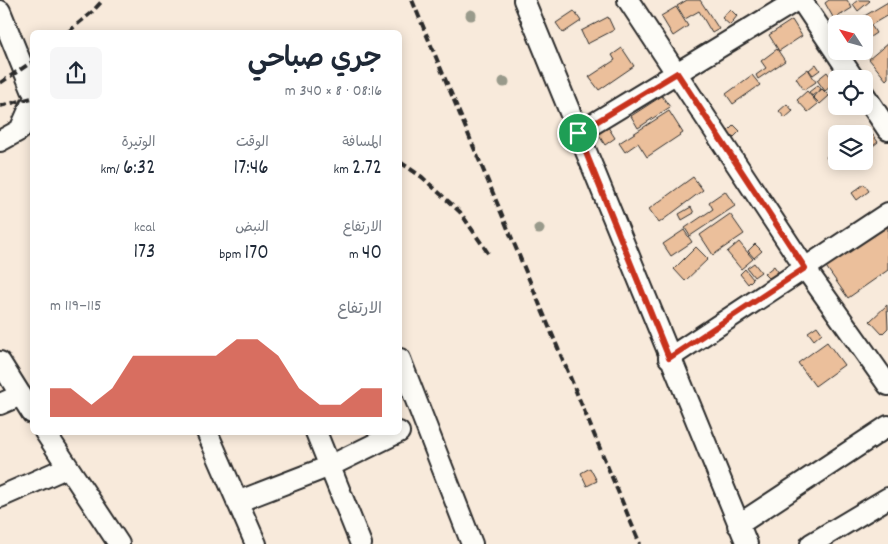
<!DOCTYPE html>
<html lang="ar">
<meta charset="utf-8">
<style>
body{margin:0;font-family:Dekko,"Playpen Sans Arabic",sans-serif;background:#f6f6f7;color:#1f2937;direction:rtl;height:100vh;display:flex;flex-direction:column;font-size:19px;white-space:nowrap}
*{box-sizing:border-box;margin:0}
p{font-size:16px;color:#747a83}
.icon{flex:none;width:28px;height:28px;fill:none;stroke:currentColor;stroke-width:2;stroke-linecap:round;stroke-linejoin:round}
.map{position:relative;flex:1;overflow:hidden;direction:ltr}
.drawer{position:absolute;left:30px;top:30px;width:372px;height:405px;display:flex;flex-direction:column;background:#fff;border-radius:8px;box-shadow:0 2px 12px #0003;direction:rtl}
.drawer>*{flex:none}
.needle{width:32px;rotate:306deg}
.tools{position:absolute;left:828px;top:15px;display:grid;gap:10px}
.tools a{display:grid;place-items:center;width:45px;height:45px;border-radius:8px;background:#fff;box-shadow:0 2px 12px #0003;font-size:25px}
.pin{position:absolute;display:grid;place-items:center;width:42px;height:42px;color:#fff;margin:-21px;border:2px solid #fff;border-radius:50%;box-shadow:0 1px 5px #0007}
.round{display:grid;place-items:center;flex:none;width:52px;height:52px;border-radius:8px;background:#f6f6f7}
.summary{display:flex;align-items:center;justify-content:space-between;height:85px;padding:0 20px}
h1{font-size:28px;font-weight:600;line-height:38px}
.metrics{display:grid;grid-template-columns:repeat(3,1fr);gap:8px;height:85px;padding:5px 20px}
.metrics div{display:grid;align-content:center}
.metrics b{font-size:21px;font-weight:600}
.metrics small{font-size:14px;font-weight:400}
.metrics p{font-size:14px}
.chart{height:140px;padding:10px 20px}
.chart p{display:flex;justify-content:space-between}
.chart svg{width:100%;height:90px;margin-top:5px;fill:#c8321e;opacity:.7}
.map>svg:first-child{display:block}
.building{fill:#ebbf9b;stroke:#2b2b2b}
.lines{fill:none;stroke-linecap:round;stroke-linejoin:round}
.minor-casing{stroke:#2b2b2b;stroke-width:24}
.minor{stroke:#fdfcf7;stroke-width:20}
.rail{stroke:#2b2b2b;stroke-width:4;stroke-dasharray:8 4;stroke-linecap:butt}
.tree{fill:#999a8b}
.route-casing{stroke:#fff;stroke-width:10}
.route{stroke:#c8321e;stroke-width:6}
</style>
<div class="map">
<svg width="888" height="544" viewBox="0 0 888 544">
<rect width="100%" height="100%" fill="#f8eadb"/>
<filter id="ink" filterUnits="userSpaceOnUse"><feTurbulence type="fractalNoise" baseFrequency=".02" numOctaves="2"/><feDisplacementMap in="SourceGraphic" scale="10" xChannelSelector="R" yChannelSelector="G"/><feConvolveMatrix kernelMatrix="1 2 1 2 8 2 1 2 1" color-interpolation-filters="sRGB"/></filter>
<g filter="url(#ink)">
<path class="building" d="M687 0H700L719 29 712 33 699 11 685 19 677 6Z
M829 0H847L852 8 834 19 825 3Z
M858 0H869L870 1 858 11 853 4Z
M888 2V15L871 25 876 33 867 39 864 34V24H858L856 21Z
M676 7 688 26 673 36 661 16Z
M730 9 737 16 730 25 722 18Z
M574 11 581 21 563 33 556 23Z
M608 17 614 30 587 44 581 31Z
M792 20 802 36 779 51 769 35Z
M888 43V78L886 80 869 59Z
M622 48 634 66 599 90 589 77 615 60 612 55Z
M777 49 785 61 758 79 756 75 766 68 761 61Z
M816 64 820 70 813 75 809 70Z
M808 69 816 82 804 90 796 78Z
M827 72 835 83 825 91 817 80Z
M752 75 760 85 733 104 726 94Z
M818 85 821 89 812 96 809 92Z
M822 89 829 96 820 104 813 97Z
M807 91 818 104 808 112 797 100Z
M662 96 670 107 638 128 631 116Z
M787 104 793 111 785 118 779 111Z
M669 111 683 133 647 157 638 143 625 152 619 143Z
M734 125 740 131 732 139 726 133Z
M608 127 615 138 605 145 598 134Z
M872 134 878 142 864 153V140Z
M836 149V158L830 162 826 157Z
M693 177 703 190 659 223 649 209Z
M864 184 869 191 857 200 852 193Z
M725 191 735 206 690 236 685 228 713 209 709 202Z
M691 207 694 213 682 220 679 214Z
M730 214 744 234 713 255 700 235Z
M888 214V270L848 298 822 261Z
M684 230 692 242 671 256 663 244Z
M739 242 753 259 741 269 727 252Z
M755 244 762 251 754 258 748 251Z
M696 247 708 259 685 281 674 269Z
M754 263 761 272 754 277 747 268Z
M774 266 779 273 770 280 764 274Z
M745 269 753 279 748 284 740 274Z
M887 305 888 328 882 334 870 321Z
M817 326 822 333 814 340 808 332Z
M827 342 844 365 815 386 798 363Z
M590 468 597 481 587 486 581 473Z"/>
<g class="lines">
<g class="minor-casing">
<path id="minor" d="M524 0 747 544
M628 0 805 268 888 385
M801 0 854 79
M0 11 32 90
M864 94 888 130
M578 133 797 0
M0 141 20 130 32 103
M669 358 888 213
M400 359 472 544
M0 362 32 413
M0 404 21 395
M45 432 119 544
M207 432 256 544
M316 432 361 544
M0 497 68 467
M237 502 330 466 399 432
M738 525 888 426
M811 544 888 498"/>
</g>
<use href="#minor" class="minor"/>
<path class="rail" d="M412 0 640 544
M68 32 92 12 103 0
M0 83 32 62
M0 106 32 98
M400 162 422 177 460 212 490 256"/>
</g>
<g class="tree">
<circle cx="471" cy="15" r="5.5"/>
<circle cx="504" cy="82" r="5.5"/>
<circle cx="539" cy="229" r="5.5"/>
</g>
</g>
<g class="lines" filter="url(#ink)">
<g class="route-casing">
<path id="route" d="M677 73 805 268 669 358 578 133Z"/>
</g>
<use href="#route" class="route"/>
</g>
</svg>
<div class="tools">
<a><svg class="needle" viewBox="-14 -14 28 28"><path d="M0-13l5 13h-10z" fill="#e53935"/><path d="M0 13l5-13h-10z" fill="#747a83"/></svg></a>
<a><svg class="icon" aria-label="locate" viewBox="0 0 24 24"><circle cx="12" cy="12" r="6"/><path d="M12 2v4M12 18v4M2 12h4M18 12h4"/></svg></a>
<a><svg class="icon" aria-label="layers" viewBox="0 0 24 24"><path d="M12 4l9 5-9 5-9-5zM3 14l9 5 9-5"/></svg></a>
</div>
<div class="pin" style="left:578px;top:133px;background:#1e9e55"><svg class="icon" aria-label="arrive" viewBox="0 0 24 24"><path d="M6 21V4h12l-3 4 3 4H6"/></svg></div>
<section class="drawer">
<div class="summary"><div><h1>جري صباحي</h1><p>08:16 · 8 × 340 m</p></div><a class="round"><svg class="icon" aria-label="share" viewBox="0 0 24 24"><path d="M12 15V3M7 8l5-5 5 5M5 13v7h14v-7"/></svg></a></div>
<div class="metrics">
<div><p>المسافة</p><b>2.72<small> km</small></b></div>
<div><p>الوقت</p><b>17:46</b></div>
<div><p>الوتيرة</p><b>6:32<small> /km</small></b></div>
</div>
<div class="metrics">
<div><p>الارتفاع</p><b>40<small> m</small></b></div>
<div><p>النبض</p><b>170<small> bpm</small></b></div>
<div><p>kcal</p><b>173</b></div>
</div>
<div class="chart"><p><span>الارتفاع</span>115–119 m</p>
<svg viewBox="0 0 160 44" preserveAspectRatio="none"><path d="M0 44V30L10 30L20 38L30 30L40 14L50 14L60 14L70 14L80 14L90 6L100 6L110 14L120 30L130 38L140 38L150 30L160 30V44z"/></svg>
</div>
</section>
</div>
